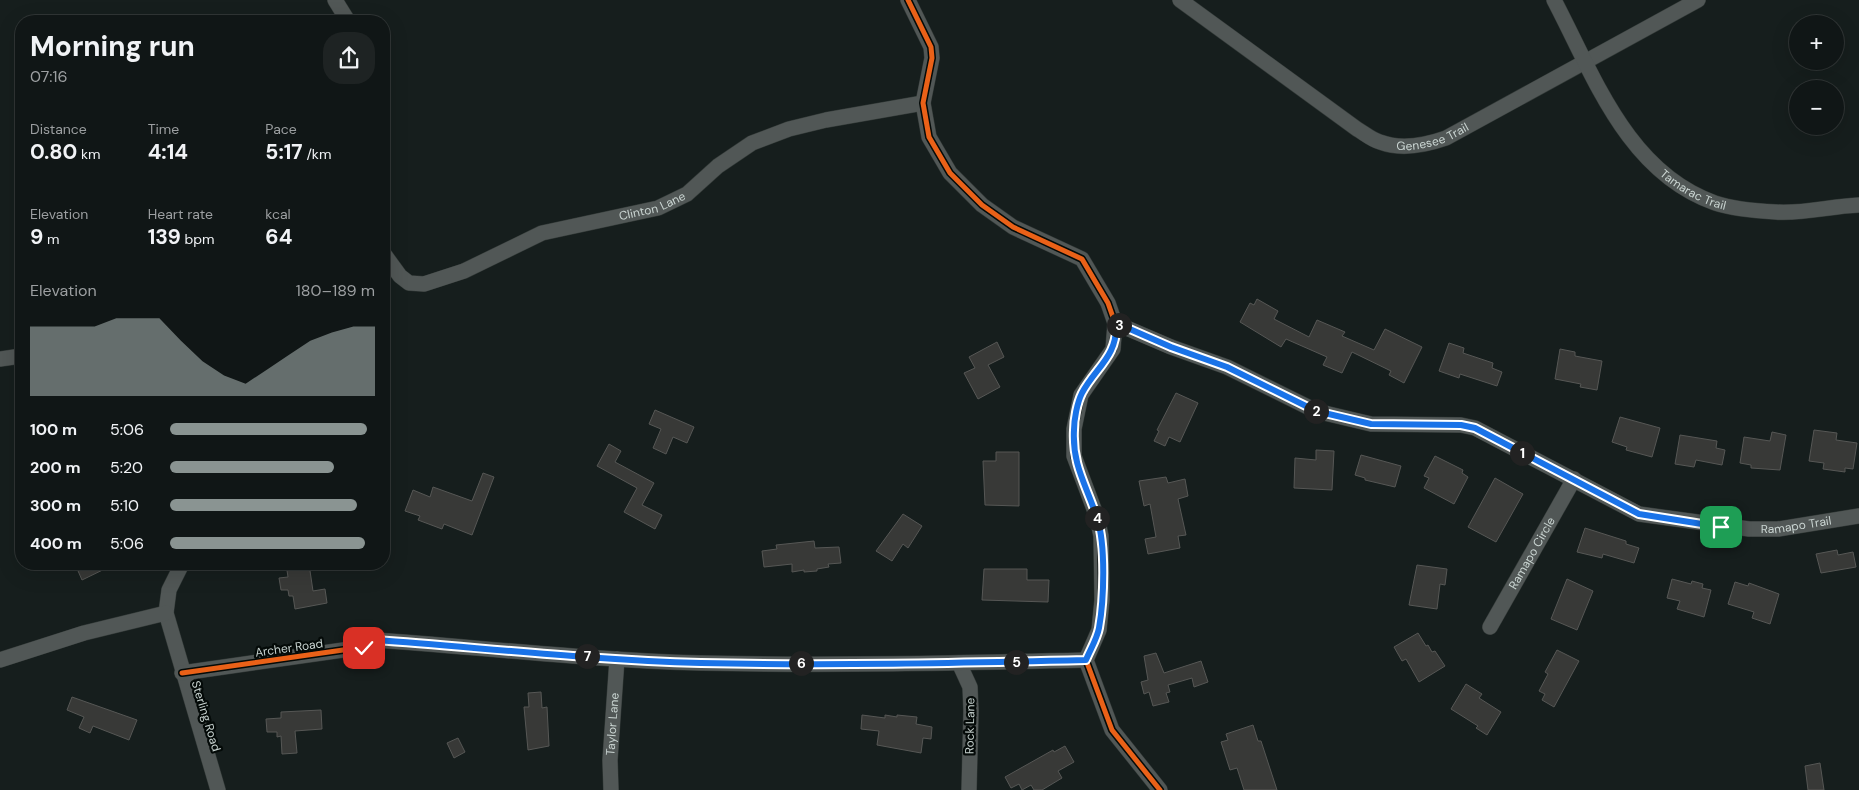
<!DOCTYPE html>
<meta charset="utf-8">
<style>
body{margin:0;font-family:"DM Sans",sans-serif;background:#1e2323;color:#f1f3f6;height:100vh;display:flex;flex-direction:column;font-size:19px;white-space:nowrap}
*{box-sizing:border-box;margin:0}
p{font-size:16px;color:#9c9fa1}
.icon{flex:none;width:28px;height:28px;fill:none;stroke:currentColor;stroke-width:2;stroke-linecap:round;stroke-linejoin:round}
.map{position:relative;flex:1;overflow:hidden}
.sheet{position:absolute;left:15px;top:15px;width:375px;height:555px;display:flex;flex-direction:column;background:#101616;border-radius:20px;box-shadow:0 5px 20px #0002,0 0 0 1px #303535}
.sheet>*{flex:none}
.controls{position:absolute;left:1789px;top:15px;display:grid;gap:10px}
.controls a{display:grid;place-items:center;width:55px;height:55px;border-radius:50%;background:#101616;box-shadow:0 5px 20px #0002,0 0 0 1px #303535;font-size:25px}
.pin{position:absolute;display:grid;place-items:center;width:42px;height:42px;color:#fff;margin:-21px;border-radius:10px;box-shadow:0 2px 8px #0006}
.km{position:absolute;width:25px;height:25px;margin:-12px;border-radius:50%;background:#222;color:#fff;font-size:14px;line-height:25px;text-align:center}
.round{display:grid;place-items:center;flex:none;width:52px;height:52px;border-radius:20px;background:#1e2323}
.summary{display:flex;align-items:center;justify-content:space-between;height:85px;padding:0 15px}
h1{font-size:28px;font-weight:700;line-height:38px}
.stats{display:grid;grid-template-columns:repeat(3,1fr);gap:8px;height:85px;padding:5px 15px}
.stats div{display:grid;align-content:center}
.stats b{font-size:21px;font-weight:700}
.stats small{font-size:14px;font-weight:400}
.stats p{font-size:14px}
.chart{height:140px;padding:10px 15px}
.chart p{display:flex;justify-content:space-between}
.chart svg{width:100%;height:90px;margin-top:5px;fill:#8a9492;opacity:.7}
ul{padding:0 15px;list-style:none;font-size:16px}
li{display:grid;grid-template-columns:80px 60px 1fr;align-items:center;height:38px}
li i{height:12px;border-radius:6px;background:#8a9492}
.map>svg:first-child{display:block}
.building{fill:#383937;stroke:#565755}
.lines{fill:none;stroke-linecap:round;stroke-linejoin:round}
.minor-casing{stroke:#323937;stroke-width:16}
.minor{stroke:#515756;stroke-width:15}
.cycleway-casing{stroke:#040a08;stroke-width:8}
.cycleway{stroke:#ea6118;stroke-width:5}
.route-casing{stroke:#fff;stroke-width:10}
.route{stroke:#1a73e8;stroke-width:6}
.labels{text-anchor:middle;stroke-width:4.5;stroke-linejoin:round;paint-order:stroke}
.street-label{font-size:12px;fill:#c9d4d1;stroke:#040a08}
</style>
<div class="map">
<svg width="1859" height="790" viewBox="0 0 1859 790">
<rect width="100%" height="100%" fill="#161e1d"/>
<path class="building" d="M1257 299 1278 311 1274 319 1309 337 1317 320 1345 332 1342 336 1374 350 1385 329 1422 347 1404 383 1389 375 1391 371 1352 352 1342 373 1323 365 1327 357 1286 339 1281 347 1240 322 1250 303 1254 305Z
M997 342 1004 357 988 365 1000 387 978 399 964 373 975 368 969 357Z
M1449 343 1464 348 1463 353 1493 363 1492 368 1502 372 1497 386 1460 374 1459 378 1439 371Z
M1560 349 1575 352V356L1602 361 1597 390 1580 387 1581 384 1555 379Z
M1176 393 1198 403 1180 442 1169 437 1165 446 1154 441 1159 431 1157 430Z
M655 410 694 427 687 443 673 437 666 454 653 448 661 429 649 424Z
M1620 417 1660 428 1652 457 1626 450 1627 447 1612 442Z
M1814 430 1837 433 1836 440 1857 443 1853 469 1845 468V472L1823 469 1824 463 1809 461Z
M1772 432 1786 435 1780 470 1751 468V465L1740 463 1744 437 1770 441Z
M1680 435 1717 441 1716 448 1725 450 1722 465 1696 460 1694 467 1675 464Z
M609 444 621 451 615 462 654 483 642 505 662 515 655 529 624 512 637 488 597 466Z
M1316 450 1334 451 1332 490 1294 488 1295 458 1316 460Z
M996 452H1019V506L985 505 983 461H996Z
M1361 455 1401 466 1395 487 1365 480V478L1355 475Z
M1435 456 1463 470 1462 473 1468 477 1454 504 1424 488 1429 478 1424 476Z
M483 473 494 477 472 535 444 524 442 529 418 520 420 516 405 511 413 490 430 497 433 487 472 501Z
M1166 477 1168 483 1185 479 1188 496 1178 499 1186 535 1178 536 1180 548 1148 554 1145 539 1156 537 1150 504 1144 506 1139 481Z
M1495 478 1523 494 1496 542 1468 527Z
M903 514 922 526 908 548 903 544 892 561 876 551Z
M1585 528 1626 541V544L1639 548 1634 563 1603 554 1602 558 1577 552Z
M814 541 815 548 839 547 841 563 828 564 829 567 817 569V571L804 572V570L792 572V564L764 567 762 551 777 549 776 545Z
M1837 550 1838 555 1853 552 1856 567 1821 573 1816 554Z
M75 564H115L82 580Z
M286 564H309L313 591 325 589 327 603 295 609 293 596H289L288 590H281L279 578 288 577Z
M1417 565 1447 569 1445 585 1440 584 1437 609 1409 605Z
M984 569H1027V580H1049L1048 602 982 600Z
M1567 579 1593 591 1577 630 1551 619Z
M1672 579 1691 584 1692 581 1703 584 1702 588 1711 590 1704 617 1677 609 1680 601 1667 598Z
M1735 582 1748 586 1749 583 1779 594 1770 624 1752 618 1754 612 1728 604Z
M1418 633 1426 646 1428 645 1432 652 1435 651 1445 666 1419 682 1406 659 1402 661 1394 647Z
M1557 650 1579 661 1554 707 1542 700 1545 694 1539 691 1548 674 1545 672Z
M1156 653 1164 673 1201 661 1208 682 1194 687 1192 678 1168 685 1170 692 1166 693 1169 702 1153 706 1149 692 1144 694 1141 682 1148 680 1144 656Z
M1466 684 1482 694 1479 698 1501 712 1487 735 1476 728 1478 726 1451 709Z
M541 692 542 708 547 707 549 746 528 750 524 707H529L528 693Z
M72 697 137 720 129 740 93 726 90 733 79 728 84 717 67 710Z
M321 710 322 729 295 731 297 753 282 754 281 736 277 737V732H267L266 719 281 718V712Z
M862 715 885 718V715L897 717V715L917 717 916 724 932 727 931 739 923 738 921 753 877 745 879 731 861 729Z
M1253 725 1258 741H1261L1277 790H1244L1237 768 1230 770 1221 742 1228 740 1226 734Z
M458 738 465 752 454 758 447 743Z
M1065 746 1074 762 1058 771 1062 778 1042 790H1034L1031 785 1022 790 1019 784 1011 788 1005 777 1053 750 1054 752Z
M1820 763 1824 790H1808L1805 766Z"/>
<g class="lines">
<g class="minor-casing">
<g id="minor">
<path d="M335 0 348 21"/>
<path d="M908 0 931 47 932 58 923 103 929 137 950 173 982 205 1013 227 1082 259 1108 303 1115 323 1113 349 1081 395 1074 429V456L1097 517 1101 536 1102 600 1099 630 1086 660 1112 730 1160 790"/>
<path id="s1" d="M1180 0 1357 129C1364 133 1372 140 1380 142 1401 150 1426 145 1446 138L1698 0"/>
<path id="s2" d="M1554 0C1594 76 1627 172 1715 203 1733 209 1757 211 1776 212 1804 214 1831 206 1859 205"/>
<path id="s3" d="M384 254 400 276 409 283 424 284 464 271 542 233 658 208 687 194 718 166 752 143 789 129 826 120 923 103"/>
<path id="s4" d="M1115 323 1171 347 1227 367 1316 411 1371 424 1461 425 1475 428 1639 514 1749 529H1778L1859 516"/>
<path d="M0 359 21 356"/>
<path d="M182 564 169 590 166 613 218 790"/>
<path id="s5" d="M1490 627 1574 479"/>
<path d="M0 660 84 633 166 613"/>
<path d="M959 663 970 687 971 711 969 790"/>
<path d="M182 673 364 647 377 640C485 648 593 660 701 663 829 666 958 663 1086 660"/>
<path id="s6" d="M611 790 610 760 617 659"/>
</g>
</g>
<use href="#minor" class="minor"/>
<g class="cycleway-casing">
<path id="cycleway" d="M908 0 931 47 932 58 923 103 929 137 950 173 982 205 1013 227 1082 259 1108 303 1115 323 1113 349 1081 395 1074 429V456L1097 517 1101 536 1102 600 1099 630 1086 660 1112 730 1160 790
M182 673 364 647 377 640C485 648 593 660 701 663 829 666 958 663 1086 660"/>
</g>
<use href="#cycleway" class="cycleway"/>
</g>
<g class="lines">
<g class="route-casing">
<path id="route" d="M364 648 377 640C485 648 593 660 701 663 829 666 958 663 1086 660 1090 650 1097 639 1099 628 1104 600 1106 545 1097 518 1087 486 1072 466 1074 430 1074 420 1077 403 1082 393 1096 367 1118 356 1116 323L1171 347 1227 367 1316 411 1371 424 1461 425 1475 428 1639 514 1721 527"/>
</g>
<use href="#route" class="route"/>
</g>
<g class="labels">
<g class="street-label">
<text dy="4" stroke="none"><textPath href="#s1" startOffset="300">Genesee Trail</textPath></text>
<text dy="4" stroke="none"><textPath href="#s2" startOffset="241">Tamarac Trail</textPath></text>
<text dy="4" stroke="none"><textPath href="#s3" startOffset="296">Clinton Lane</textPath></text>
<text dy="4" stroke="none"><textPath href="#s4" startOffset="724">Ramapo Trail</textPath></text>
<text dy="4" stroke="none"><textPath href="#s5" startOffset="85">Ramapo Circle</textPath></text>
<text transform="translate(289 648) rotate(-8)" y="4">Archer Road</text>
<text transform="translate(206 716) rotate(73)" y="4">Sterling Road</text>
<text dy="4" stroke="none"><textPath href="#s6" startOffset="66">Taylor Lane</textPath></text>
<text transform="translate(970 726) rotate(-89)" y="4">Rock Lane</text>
</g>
</g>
</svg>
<div class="controls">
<a>+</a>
<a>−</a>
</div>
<div class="pin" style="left:1721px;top:527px;background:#1e9e55"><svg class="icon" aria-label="arrive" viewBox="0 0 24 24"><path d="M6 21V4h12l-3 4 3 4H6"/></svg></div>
<div class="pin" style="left:364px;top:648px;background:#d93025"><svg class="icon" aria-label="check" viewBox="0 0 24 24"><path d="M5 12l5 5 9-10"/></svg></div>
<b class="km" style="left:1522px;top:453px">1</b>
<b class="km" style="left:1316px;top:411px">2</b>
<b class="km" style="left:1119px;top:325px">3</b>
<b class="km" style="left:1097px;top:518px">4</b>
<b class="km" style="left:1016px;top:662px">5</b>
<b class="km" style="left:801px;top:663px">6</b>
<b class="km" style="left:587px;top:656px">7</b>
<section class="sheet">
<div class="summary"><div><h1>Morning run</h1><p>07:16</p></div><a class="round"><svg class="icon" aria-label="share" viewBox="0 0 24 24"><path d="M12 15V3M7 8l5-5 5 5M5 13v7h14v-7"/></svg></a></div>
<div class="stats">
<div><p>Distance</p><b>0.80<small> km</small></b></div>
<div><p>Time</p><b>4:14</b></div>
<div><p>Pace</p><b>5:17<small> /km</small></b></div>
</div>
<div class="stats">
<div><p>Elevation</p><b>9<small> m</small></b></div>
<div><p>Heart rate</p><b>139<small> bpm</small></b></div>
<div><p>kcal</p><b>64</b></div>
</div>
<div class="chart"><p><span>Elevation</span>180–189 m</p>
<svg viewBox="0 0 160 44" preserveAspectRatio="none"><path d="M0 44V10L10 10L20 10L30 10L40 6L50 6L60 6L70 17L80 27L90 34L100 38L110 31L120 24L130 17L140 13L150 10L160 10V44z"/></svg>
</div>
<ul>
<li><b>100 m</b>5:06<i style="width:96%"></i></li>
<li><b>200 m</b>5:20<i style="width:80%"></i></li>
<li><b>300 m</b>5:10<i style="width:91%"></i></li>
<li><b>400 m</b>5:06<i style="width:95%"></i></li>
</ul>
</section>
</div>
